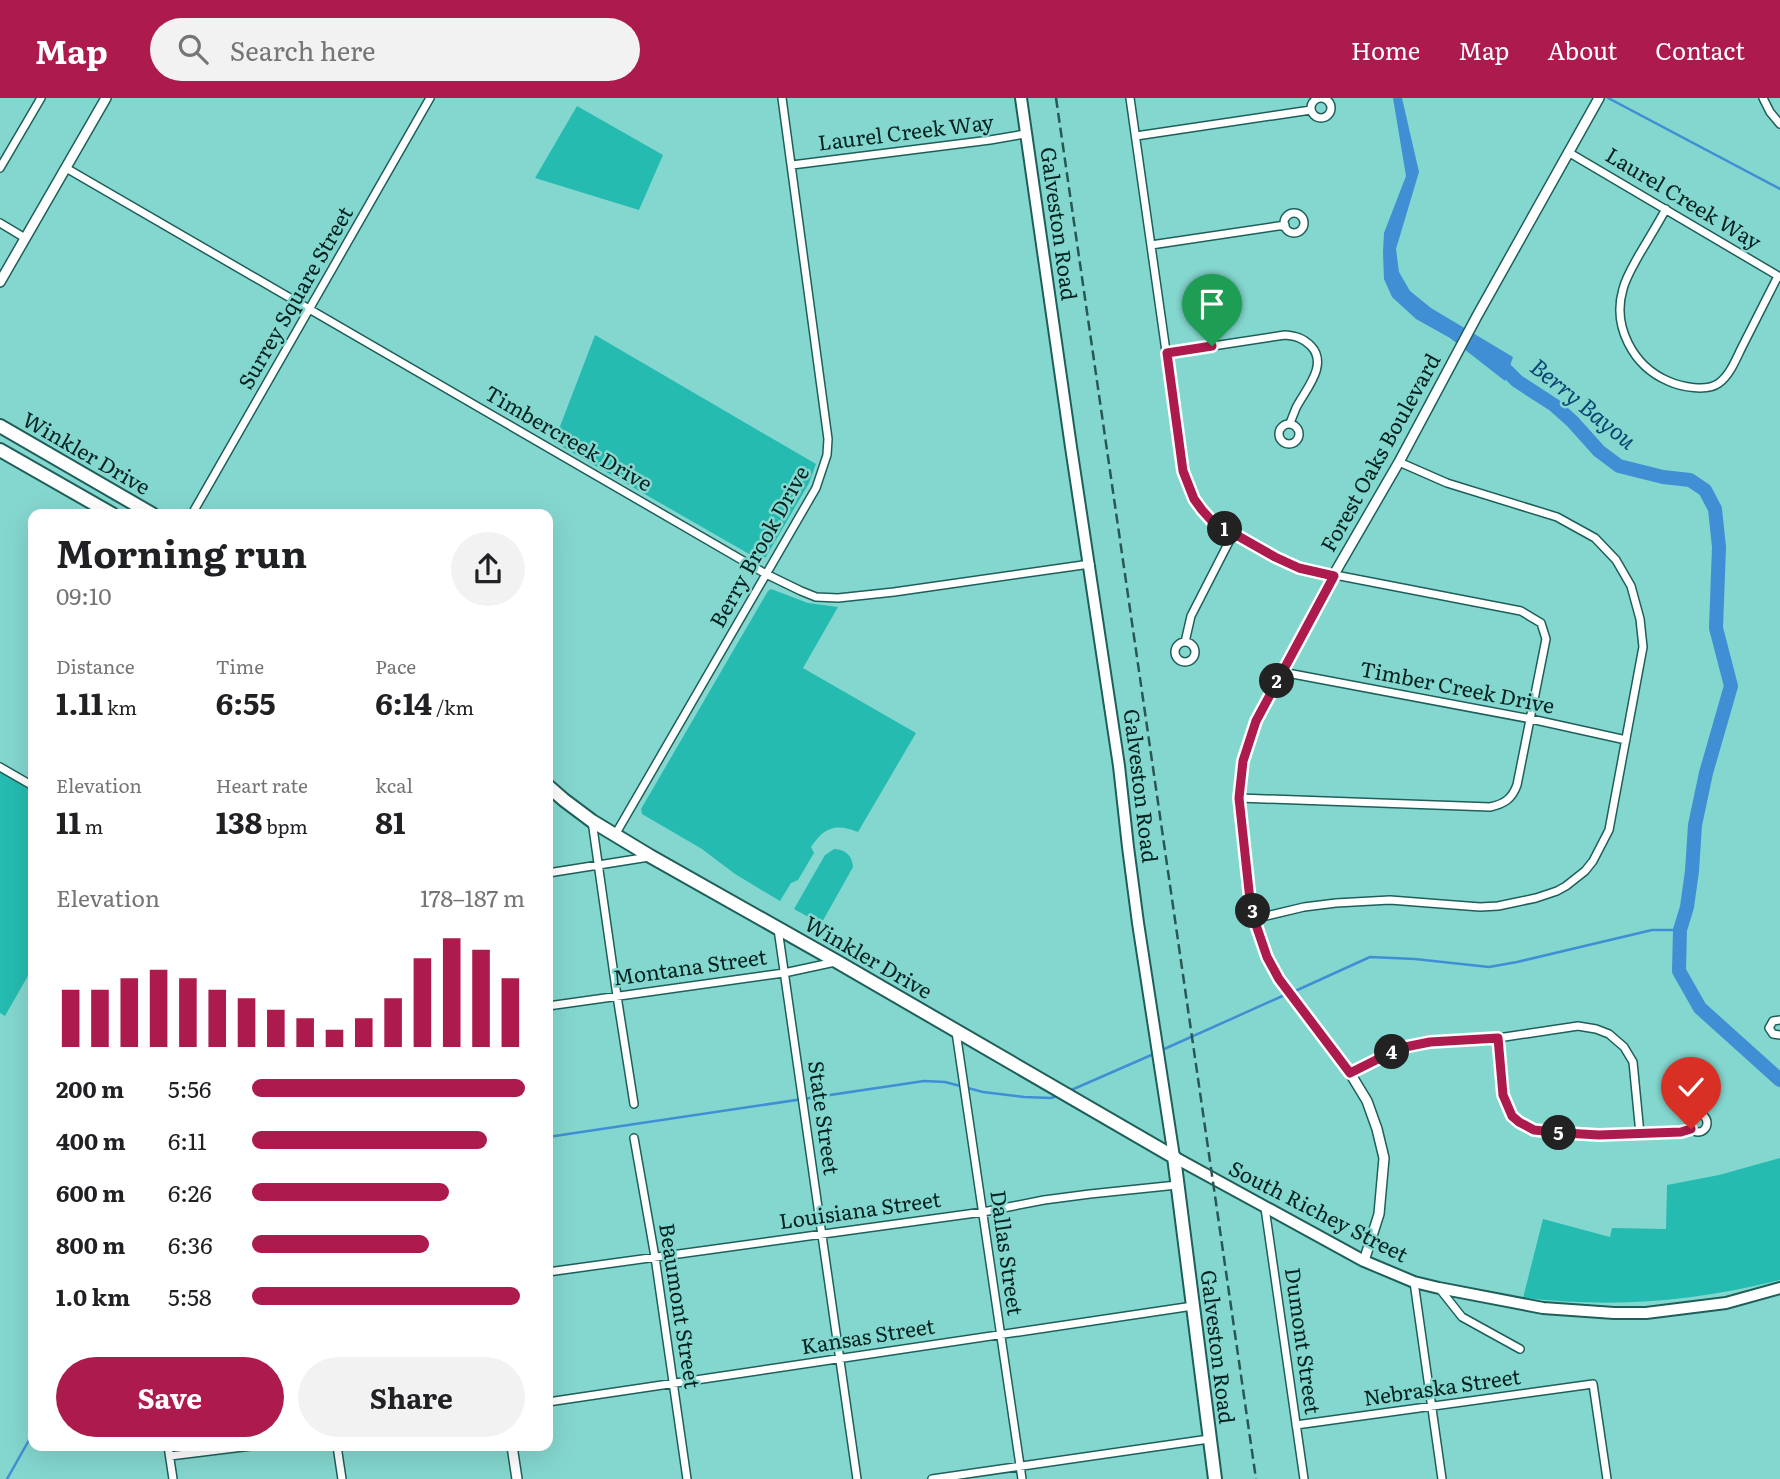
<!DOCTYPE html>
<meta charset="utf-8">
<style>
body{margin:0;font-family:Literata,serif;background:#f2f2f2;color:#202124;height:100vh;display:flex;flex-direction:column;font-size:26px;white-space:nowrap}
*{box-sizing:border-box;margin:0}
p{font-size:23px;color:#757577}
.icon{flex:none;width:38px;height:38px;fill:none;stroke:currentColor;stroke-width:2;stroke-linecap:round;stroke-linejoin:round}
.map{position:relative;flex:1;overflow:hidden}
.sheet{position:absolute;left:28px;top:411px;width:525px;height:942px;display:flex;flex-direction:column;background:#fff;border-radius:14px;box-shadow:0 7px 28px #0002}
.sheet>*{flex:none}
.pin{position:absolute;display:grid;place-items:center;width:60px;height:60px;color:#fff;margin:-72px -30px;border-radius:50% 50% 50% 0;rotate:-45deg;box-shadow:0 0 7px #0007}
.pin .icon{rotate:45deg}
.km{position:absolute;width:35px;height:35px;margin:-18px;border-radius:50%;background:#222;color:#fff;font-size:19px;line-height:35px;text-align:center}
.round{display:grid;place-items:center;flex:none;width:74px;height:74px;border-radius:37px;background:#f2f2f2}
.summary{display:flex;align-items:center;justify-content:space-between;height:119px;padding:0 28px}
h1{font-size:38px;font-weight:700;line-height:52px}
.figures{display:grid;grid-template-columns:repeat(3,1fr);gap:10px;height:119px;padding:7px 28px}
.figures div{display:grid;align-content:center}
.figures b{font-size:30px;font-weight:700}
.figures small{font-size:19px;font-weight:400}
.figures p{font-size:19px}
.chart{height:196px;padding:14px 28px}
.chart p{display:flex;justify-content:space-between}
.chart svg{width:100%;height:126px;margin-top:7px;stroke:#ad1b4e;stroke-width:6}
.action{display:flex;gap:14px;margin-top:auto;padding:14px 28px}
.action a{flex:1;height:80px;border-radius:42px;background:#ad1b4e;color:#fff;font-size:28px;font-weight:700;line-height:80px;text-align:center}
.action a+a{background:#f2f2f2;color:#202124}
ul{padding:0 28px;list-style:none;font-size:23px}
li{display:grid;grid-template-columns:112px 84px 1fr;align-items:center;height:52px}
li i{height:18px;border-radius:9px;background:#ad1b4e}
header{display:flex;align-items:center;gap:42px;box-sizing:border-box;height:98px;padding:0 35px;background:#ad1b4e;color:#fff}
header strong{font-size:33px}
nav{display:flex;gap:38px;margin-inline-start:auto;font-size:24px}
.search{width:490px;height:63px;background:#f2f2f2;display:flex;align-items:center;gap:18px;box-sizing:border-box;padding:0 24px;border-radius:38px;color:#757577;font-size:26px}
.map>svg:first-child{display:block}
.green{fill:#26bbb0}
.water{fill:#408fd4}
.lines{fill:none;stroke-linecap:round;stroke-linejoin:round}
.stream{stroke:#408fd4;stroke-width:2.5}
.river{stroke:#408fd4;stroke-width:14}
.minor-casing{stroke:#1e5f5a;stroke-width:10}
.tertiary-casing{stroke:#1e5f5a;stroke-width:12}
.secondary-casing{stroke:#1e5f5a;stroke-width:14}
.primary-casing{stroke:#1e5f5a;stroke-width:16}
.minor{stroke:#fff;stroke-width:7}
.tertiary{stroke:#fff;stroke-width:9}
.secondary{stroke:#fff;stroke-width:10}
.primary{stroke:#fff;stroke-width:12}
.rail{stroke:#285854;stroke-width:2.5;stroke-dasharray:10 5;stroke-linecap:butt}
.route-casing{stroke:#fff;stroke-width:14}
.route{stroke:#ad1b4e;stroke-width:9}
.labels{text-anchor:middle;stroke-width:5;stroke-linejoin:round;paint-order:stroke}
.street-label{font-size:21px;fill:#00221f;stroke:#84d7cf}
.water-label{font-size:23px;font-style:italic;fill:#0a4673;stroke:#84d7cf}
</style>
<header>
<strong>Map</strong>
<div class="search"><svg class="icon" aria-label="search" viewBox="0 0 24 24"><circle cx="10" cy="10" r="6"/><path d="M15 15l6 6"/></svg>Search here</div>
<nav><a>Home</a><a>Map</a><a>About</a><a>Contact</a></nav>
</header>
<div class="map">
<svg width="1780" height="1381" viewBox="0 0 1780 1381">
<rect width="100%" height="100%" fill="#84d7cf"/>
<path class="green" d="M577 8 663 57 639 112 535 80Z
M595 237 816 366 809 385 766 459 761 461 756 460 554 344Z
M771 491 808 505 838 509 803 570 916 635 858 734C836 725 824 729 811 749L814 755 798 782 791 785 780 803 735 776 702 751 642 716 641 711 768 493Z
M0 674 33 693V869L5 918 0 915Z
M834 751C846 752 852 757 853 769L821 826 794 811 825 757Z
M1780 1060V1182C1691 1204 1615 1210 1523 1200L1543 1121 1610 1139 1612 1130 1666 1131 1667 1087 1719 1077Z"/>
<path class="water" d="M1393 0H1402L1419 74 1396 151 1399 174 1410 193 1431 210 1513 259 1505 283 1450 240 1416 221 1392 199 1384 181 1383 154 1384 135 1406 78Z"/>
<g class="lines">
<path class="stream" d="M1608 0 1780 91
M1293 894 1370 859 1415 861 1489 869 1517 864 1652 832H1680
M1162 952 1287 896
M1069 993 1156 955
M548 1039 924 983 945 984 983 994 1024 999 1051 1000 1060 997
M7 1381 33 1335"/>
<path class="river" d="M1494 260 1517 283 1554 307 1572 323 1599 353 1619 368 1663 379 1690 382 1705 392 1715 411 1719 449 1716 530 1731 588 1706 675 1695 727 1692 773 1687 809 1680 832 1679 873 1700 910 1780 982"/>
<g class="minor-casing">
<path id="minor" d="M1130 0 1183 373 1194 401 1211 422 1233 436 1299 470 1521 513 1541 525 1546 541 1517 687C1512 701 1504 706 1490 709L1239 700
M1763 0 1770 14 1780 26
M1311 10a10 10 0 1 1 20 0a10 10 0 1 1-20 0Z
M1136 38 1311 12
M1568 54 1780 179
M792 67 990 42 1025 36
M0 70 41 0
M66 70 766 476 801 493 816 499 838 500 894 494 1090 466
M1666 111C1657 127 1648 142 1639 157 1633 168 1626 179 1623 191 1612 228 1633 268 1668 283 1681 289 1707 294 1719 285 1730 277 1736 261 1742 249 1754 225 1766 202 1778 178
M1284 125a10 10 0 1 1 20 0a10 10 0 1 1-20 0Z
M0 125 25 140
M1151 147 1285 127
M1167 255 1285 237C1296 238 1303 240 1311 248 1329 267 1305 292 1296 310 1294 315 1292 320 1290 325
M1279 336a10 10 0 1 1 20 0a10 10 0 1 1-20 0Z
M192 416 430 0
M1175 554a10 10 0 1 1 20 0a10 10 0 1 1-20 0Z
M1185 544 1191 518 1233 436
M1282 574 1531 621 1626 642
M0 669 33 688
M592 723 617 898 634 1006
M615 737 816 390 827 357 828 341 782 0
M548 775 649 759
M1254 821 1304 809 1336 805 1390 802 1480 809 1498 808 1536 800 1557 793 1566 788 1585 773 1593 763 1609 732 1643 549 1640 521 1631 488 1616 462 1595 440 1557 419 1447 385 1399 364
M778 831 857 1381
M548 908 784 875 835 864
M1780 922 1773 923 1769 930 1773 936 1780 937
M956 934 1022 1381
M1498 940 1503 997 1506 1007 1512 1018 1519 1025 1534 1032 1565 1035 1599 1037 1681 1034 1691 1031
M1350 975 1400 950 1430 944 1498 940 1578 928 1596 931 1609 936 1624 949 1633 964 1640 1036
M1689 1025a9 9 0 1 1 18 0a9 9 0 1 1-18 0Z
M634 1040 655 1159 687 1381
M1265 1110 1304 1381
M548 1174 983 1114 1044 1102 1090 1096 1177 1087
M1414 1184 1442 1381
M1439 1190 1462 1219 1520 1251
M548 1304 1193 1208
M1296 1327 1593 1286 1607 1381
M168 1348 173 1381
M337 1348 342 1381
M170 1358 251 1348
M932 1381 1209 1341"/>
</g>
<g class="tertiary-casing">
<path id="tertiary" d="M0 184 106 0
M1364 1163 1379 1116 1384 1060 1377 1031 1367 1003 1350 975 1279 881 1267 859 1254 821 1250 802 1239 700 1243 663 1256 623 1282 574 1333 478 1399 364 1477 218 1599 0
M512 1348 517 1381"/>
</g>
<g class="secondary-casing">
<path id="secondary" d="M1021 0 1071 349 1119 668 1128 749 1138 825 1174 1059 1364 1163 1414 1184 1439 1190 1543 1210 1614 1215H1646L1726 1205 1780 1190"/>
</g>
<g class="primary-casing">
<path id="primary" d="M0 328 152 416
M0 352 112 416
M548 688 564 702 592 723 650 758 836 863 1174 1059 1215 1381"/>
</g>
<use href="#minor" class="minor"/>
<use href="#tertiary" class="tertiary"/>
<use href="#secondary" class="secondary"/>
<use href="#primary" class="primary"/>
<path class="rail" d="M1056 0 1256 1381"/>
</g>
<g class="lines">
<g class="route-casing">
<path id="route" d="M1212 248 1167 255 1183 373 1194 401 1202 412 1211 422 1231 434 1275 459 1299 470 1334 478 1256 623 1243 663 1239 700 1250 802 1254 821 1267 859 1279 881 1350 975 1400 950 1430 944 1498 940 1503 997 1512 1018 1519 1024 1534 1032 1565 1035 1599 1037 1681 1034 1691 1031"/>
</g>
<use href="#route" class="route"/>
</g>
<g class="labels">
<g class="street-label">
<text transform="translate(906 35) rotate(-7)" y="7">Laurel Creek Way</text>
<text transform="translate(1683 101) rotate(31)" y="7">Laurel Creek Way</text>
<text transform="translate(1058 126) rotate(82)" y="7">Galveston Road</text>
<text transform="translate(296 200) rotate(-60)" y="7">Surrey Square Street</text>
<text transform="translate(568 341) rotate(30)" y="7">Timbercreek Drive</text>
<text transform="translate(1381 355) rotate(-61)" y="7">Forest Oaks Boulevard</text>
<text transform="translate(86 356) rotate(30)" y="7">Winkler Drive</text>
<text transform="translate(760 449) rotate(-61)" y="7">Berry Brook Drive</text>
<text transform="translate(1457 590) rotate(11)" y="7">Timber Creek Drive</text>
<text transform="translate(1140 688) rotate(83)" y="7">Galveston Road</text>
<text transform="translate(868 860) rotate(30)" y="7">Winkler Drive</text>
<text transform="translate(690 870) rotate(-8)" y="7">Montana Street</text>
<text transform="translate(823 1020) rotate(82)" y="7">State Street</text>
<text transform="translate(860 1113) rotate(-8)" y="7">Louisiana Street</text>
<text transform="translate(1318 1114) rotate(27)" y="7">South Richey Street</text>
<text transform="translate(1006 1155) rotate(82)" y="7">Dallas Street</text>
<text transform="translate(679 1208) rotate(81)" y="7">Beaumont Street</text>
<text transform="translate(868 1239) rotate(-9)" y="7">Kansas Street</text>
<text transform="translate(1302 1243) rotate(82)" y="7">Dumont Street</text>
<text transform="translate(1217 1249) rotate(83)" y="7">Galveston Road</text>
<text transform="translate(1442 1290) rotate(-8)" y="7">Nebraska Street</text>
</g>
<g class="water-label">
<text transform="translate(1583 306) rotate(39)" y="8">Berry Bayou</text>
</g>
</g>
</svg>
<div class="pin" style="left:1212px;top:248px;background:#1e9e55"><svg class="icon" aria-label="arrive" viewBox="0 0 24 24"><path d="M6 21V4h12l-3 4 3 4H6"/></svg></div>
<div class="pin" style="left:1691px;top:1031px;background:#d93025"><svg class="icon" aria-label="check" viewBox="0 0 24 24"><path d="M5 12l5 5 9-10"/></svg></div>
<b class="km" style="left:1225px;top:431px">1</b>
<b class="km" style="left:1277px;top:583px">2</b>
<b class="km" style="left:1253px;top:813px">3</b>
<b class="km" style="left:1392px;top:954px">4</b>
<b class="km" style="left:1559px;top:1035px">5</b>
<section class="sheet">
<div class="summary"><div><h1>Morning run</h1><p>09:10</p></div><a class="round"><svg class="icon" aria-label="share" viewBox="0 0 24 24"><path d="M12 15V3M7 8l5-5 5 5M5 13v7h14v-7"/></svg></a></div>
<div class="figures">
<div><p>Distance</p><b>1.11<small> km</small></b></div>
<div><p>Time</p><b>6:55</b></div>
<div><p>Pace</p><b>6:14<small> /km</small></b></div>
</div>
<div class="figures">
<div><p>Elevation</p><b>11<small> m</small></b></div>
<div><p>Heart rate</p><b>138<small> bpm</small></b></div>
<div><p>kcal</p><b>81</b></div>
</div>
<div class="chart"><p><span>Elevation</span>178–187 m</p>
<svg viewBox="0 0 160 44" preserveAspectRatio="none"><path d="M5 44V24M15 44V24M25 44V20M35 44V17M45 44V20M55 44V24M65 44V27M75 44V31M85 44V34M95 44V38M105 44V34M115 44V27M125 44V13M135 44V6M145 44V10M155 44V20"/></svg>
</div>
<ul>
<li><b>200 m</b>5:56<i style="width:100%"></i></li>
<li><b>400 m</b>6:11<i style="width:86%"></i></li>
<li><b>600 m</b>6:26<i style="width:72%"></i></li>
<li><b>800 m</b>6:36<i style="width:65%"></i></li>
<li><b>1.0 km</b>5:58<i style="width:98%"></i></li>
</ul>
<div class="action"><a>Save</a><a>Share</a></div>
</section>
</div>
